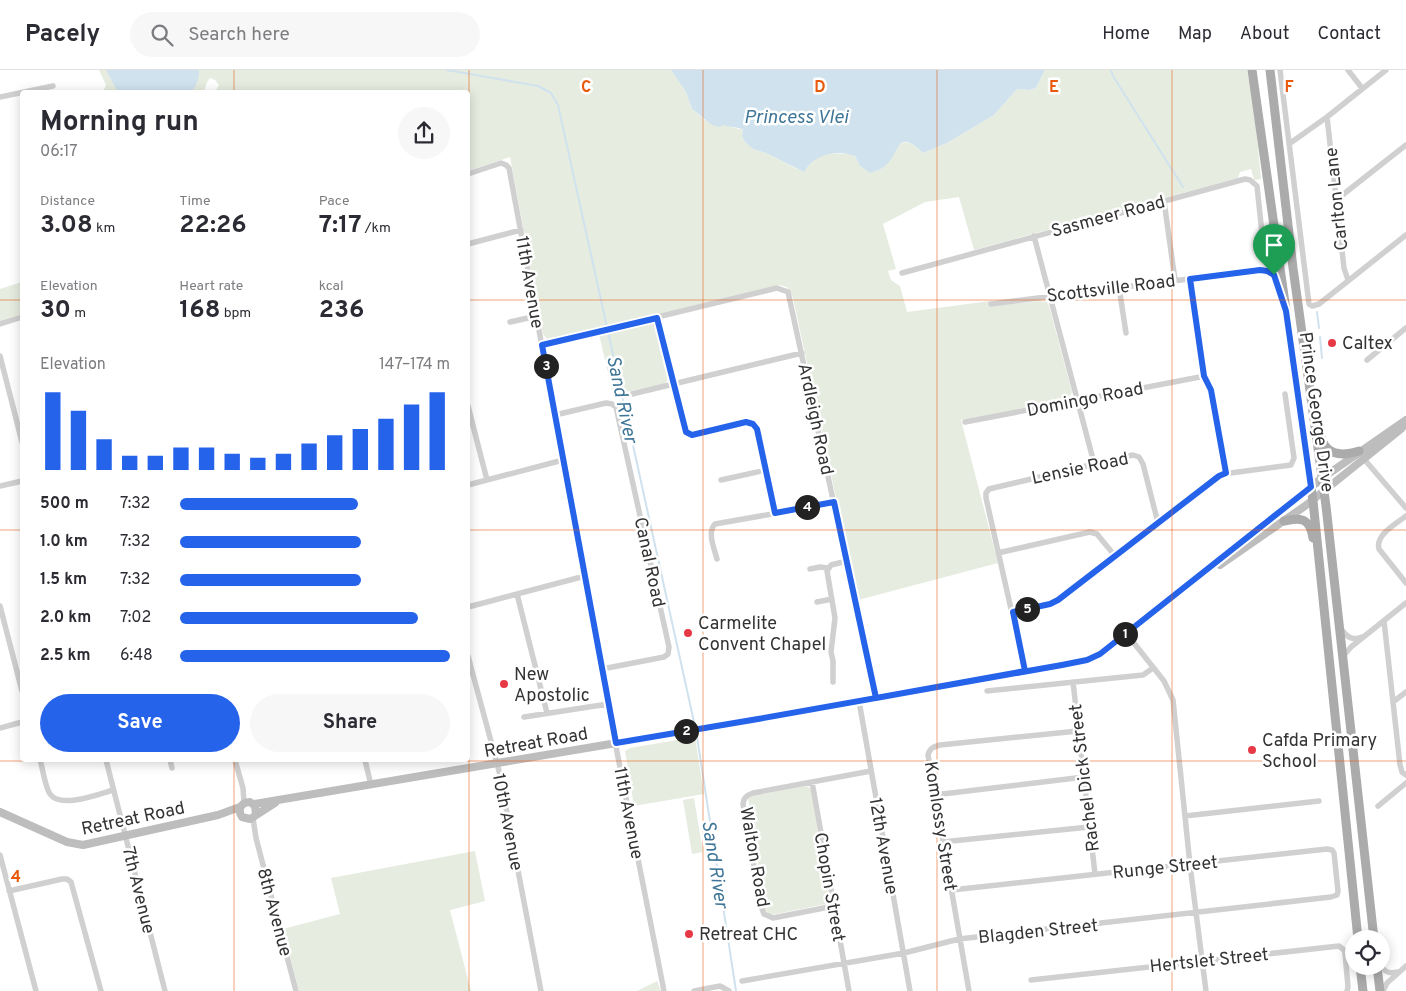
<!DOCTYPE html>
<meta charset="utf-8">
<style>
body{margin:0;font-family:Overpass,sans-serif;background:#f7f7f7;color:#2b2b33;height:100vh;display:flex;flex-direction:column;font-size:19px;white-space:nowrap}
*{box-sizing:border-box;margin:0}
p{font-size:16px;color:#7c7c81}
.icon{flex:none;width:28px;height:28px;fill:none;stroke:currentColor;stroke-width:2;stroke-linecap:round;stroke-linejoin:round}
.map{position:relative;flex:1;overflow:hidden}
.details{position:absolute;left:20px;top:20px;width:450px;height:672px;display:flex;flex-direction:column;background:#fff;border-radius:5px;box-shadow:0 2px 12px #0003}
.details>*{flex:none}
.controls{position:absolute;left:1345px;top:860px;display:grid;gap:10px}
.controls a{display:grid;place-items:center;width:45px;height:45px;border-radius:50%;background:#fff;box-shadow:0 2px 12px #0003;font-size:25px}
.pin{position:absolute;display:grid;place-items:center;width:42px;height:42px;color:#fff;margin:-51px -21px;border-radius:50% 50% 50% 0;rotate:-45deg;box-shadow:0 0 5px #0007}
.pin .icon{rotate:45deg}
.km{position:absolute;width:25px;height:25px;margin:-12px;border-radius:50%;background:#222;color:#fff;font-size:14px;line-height:25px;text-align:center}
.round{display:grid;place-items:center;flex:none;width:52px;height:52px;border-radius:26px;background:#f7f7f7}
.overview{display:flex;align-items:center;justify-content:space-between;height:85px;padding:0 20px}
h1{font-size:28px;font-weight:700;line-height:38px}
.metrics{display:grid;grid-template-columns:repeat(3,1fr);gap:8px;height:85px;padding:5px 20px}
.metrics div{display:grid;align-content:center}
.metrics b{font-size:25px;font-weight:700}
.metrics small{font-size:14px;font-weight:400}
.metrics p{font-size:14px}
.chart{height:140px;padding:10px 20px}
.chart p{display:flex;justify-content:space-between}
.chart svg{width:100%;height:90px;margin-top:5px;stroke:#2563eb;stroke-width:6}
.action{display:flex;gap:10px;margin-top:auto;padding:10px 20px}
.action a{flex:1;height:58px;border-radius:30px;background:#2563eb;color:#fff;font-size:20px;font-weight:700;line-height:58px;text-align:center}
.action a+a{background:#f7f7f7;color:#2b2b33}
ul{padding:0 20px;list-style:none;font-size:16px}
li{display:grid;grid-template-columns:80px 60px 1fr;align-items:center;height:38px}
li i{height:12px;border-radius:6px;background:#2563eb}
header{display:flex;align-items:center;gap:30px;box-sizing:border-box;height:70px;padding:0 25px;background:#fff;border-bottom:1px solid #e1e1e2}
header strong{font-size:24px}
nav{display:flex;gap:28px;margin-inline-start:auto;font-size:18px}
.search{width:350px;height:45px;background:#f7f7f7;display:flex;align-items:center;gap:12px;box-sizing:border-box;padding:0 18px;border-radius:28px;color:#7c7c81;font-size:19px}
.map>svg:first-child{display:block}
.green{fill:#e6ecdf}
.water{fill:#cfe2ee}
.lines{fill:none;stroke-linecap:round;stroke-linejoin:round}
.stream{stroke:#cfe2ee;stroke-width:2}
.minor{stroke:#d0d0d0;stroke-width:5.5}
.secondary{stroke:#bdbdbd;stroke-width:8}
.primary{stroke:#ababab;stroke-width:9}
.route-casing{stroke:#fff;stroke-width:10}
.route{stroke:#2563eb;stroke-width:6}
.grid{fill:none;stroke:#e8590c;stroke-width:1;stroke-opacity:0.55}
.poi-dot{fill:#e63946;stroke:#fff;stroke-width:2}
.labels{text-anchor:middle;stroke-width:5;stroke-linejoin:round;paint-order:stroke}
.street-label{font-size:18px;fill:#333;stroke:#fff}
.poi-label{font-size:18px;fill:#333;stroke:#fff;text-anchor:start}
.water-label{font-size:19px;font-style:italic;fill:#3f7597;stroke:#fff}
.grid-label{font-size:16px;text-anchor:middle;font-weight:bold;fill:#e8590c;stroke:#fff;stroke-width:5;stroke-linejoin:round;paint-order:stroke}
</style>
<header>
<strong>Pacely</strong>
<div class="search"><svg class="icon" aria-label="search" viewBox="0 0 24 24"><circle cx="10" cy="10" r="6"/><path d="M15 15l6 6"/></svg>Search here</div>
<nav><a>Home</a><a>Map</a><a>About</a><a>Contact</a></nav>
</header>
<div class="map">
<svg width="1406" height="921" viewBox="0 0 1406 921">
<rect width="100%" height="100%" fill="#fff"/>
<path class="green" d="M99 0H671L686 22 692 39 705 50 743 60 742 66 745 72 753 79 766 83 797 99 807 97 818 87 826 83 849 84 855 86 860 96 870 103C875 101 881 100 885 96 899 81 898 59 923 83L947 73 994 45 1017 19 1029 20 1036 18 1045 0H1247L1255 46 1261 109 1254 110 1251 99 1240 102 1238 108 974 180 959 127 925 132 883 154 896 199 888 201 891 210 900 216 907 242 990 231V236L1040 231 1047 232 1049 236 1072 322 1070 326 1066 330 961 350 998 493 858 530 793 228 787 217 779 215 551 270 547 269 543 264 510 87 468 101V22H215L219 15 215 10 210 8 207 12 204 22H103L106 15Z
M22 212V244L0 251V219Z
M648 253H653L656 256 668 310 664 314 613 325 599 264Z
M695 667 704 724 634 736 625 681 630 678Z
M804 716 809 717 811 720 829 830 826 834 771 845 765 840 748 728 751 726Z
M694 728 703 782 692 784 683 730Z
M475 781 485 831 450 840 471 921H299L283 859 340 844 331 808Z
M657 911 661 921H637Z"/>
<path class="water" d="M106 0H199C199 9 197 17 190 22H118Z
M671 0H1045L1036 18 1029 20 1017 19 994 45 947 73 923 83C896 56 900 84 885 96 881 100 875 101 870 103L860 96 855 86C836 79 814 84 804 102L766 83 753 79 745 72 742 66 743 60C737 56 730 58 724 55L719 57 712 55 692 39 686 22Z"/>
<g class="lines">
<path class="stream" d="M447 0 538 16 551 23 558 35 694 652
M1111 0 1113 6 1183 117
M1317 242 1319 258
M1320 267 1322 288
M697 667 736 921"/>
<path class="minor" d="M1280 0 1309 234 1312 236 1319 234 1406 165
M1348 0 1362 18
M0 27 53 16
M1327 47 1344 198 1348 210
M1289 74 1327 47 1386 0
M468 104 501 93 506 95 509 98 617 682 664 921
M1336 130 1406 75
M1164 131 1175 210
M1034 166 1094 393
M468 174 521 160
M1262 201 1274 205 1279 219
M902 203 1245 109 1250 110 1257 116 1263 173
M1190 209 1205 306 1211 319 1226 403
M1119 217 1126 263
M991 234 1260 200 1268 198 1273 194V176
M657 248 685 360 687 364 692 365 746 353 755 355 757 359 775 443
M510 252 537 246
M0 254 22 247
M542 275 777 218 788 222 876 628
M0 286 22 372
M1367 290 1406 258
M632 324 802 283
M468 336 487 410
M555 345 606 333 612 334 616 337 669 577 668 584 664 587 602 599
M965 352 1205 306
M1364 389 1406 438
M721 410 766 400
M468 415 563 390
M0 416 22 411
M1406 446C1396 454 1375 465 1379 479L1406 513
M998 483 1090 462 1097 464 1115 486
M717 489C714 478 707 462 715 454L834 433
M810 499 820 497 828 498
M517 524 547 643
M817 532 832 529
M0 536 22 621
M468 537 585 506
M1013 542 1050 534 1058 530 1223 404 1291 395 1294 388 1285 324
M1384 551 1400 695 1402 702 1406 705
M1341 559C1347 567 1352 571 1362 567
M1126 563 1164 611 1173 630 1190 795 1206 921
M468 586 499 701 541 921
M1343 589 1345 584 1351 577 1406 533
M1025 601 986 428V423L989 419 1133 385 1139 387 1143 394 1158 453
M833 612V591L831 582 835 548 827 501 831 495 847 491
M1073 612 1095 804
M987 621 1143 605 1153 598
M859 631 910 921
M1393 632 1406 622
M524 647 608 634
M0 658 22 652
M40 690C43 699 45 717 50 724 60 739 99 724 113 720
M106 690 165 921
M170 690 172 698
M235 690 243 718 244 733
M365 690 371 715
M812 712 849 921
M934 725 1084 707
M1378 736 1406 713
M1185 746 1319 731
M253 748 256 768 296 921
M942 772 1089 757
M0 785 36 921
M9 821 62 809H67L71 812 101 921
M834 836 773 848 764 844 761 836 743 734C744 727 747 725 753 723L871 701
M1381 894C1384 903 1390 904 1398 902
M1031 910 1339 876 1344 880 1345 883 1348 917 1347 921
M742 911 904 883 959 869 1331 827 1337 825 1338 821 1334 783 1332 780 1327 779 952 820
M694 921 720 916 729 921
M969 921 928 685C930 678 933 677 940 675L1078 661
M1383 921 1387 913 1406 896"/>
<path class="secondary" d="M1220 495 1305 436 1401 359 1406 352
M254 734 753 650 1087 590 1100 583 1321 409 1406 350
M0 742 67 772 83 775 218 745 240 737
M256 744 255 736 250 732C241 732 237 740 242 747L250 749 275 733"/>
<path class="primary" d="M1252 0 1313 431 1358 869
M1270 0 1293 198 1326 436 1374 869
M1320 363C1324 385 1340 387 1359 381
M1284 451C1301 447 1310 448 1313 468
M1360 896 1363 921
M1377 896 1380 921"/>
</g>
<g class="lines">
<g class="route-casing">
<path id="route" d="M1274 205 1286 241 1311 417 1100 584 1087 590 1062 595 758 649 616 673 542 275 657 248 686 362 692 365 746 352 753 354 757 359 775 443 834 432 876 628 1025 601 1013 542 1050 534 1058 530 1219 406 1226 403 1211 320 1204 306 1190 209 1260 200 1267 201 1274 205"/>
</g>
<use href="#route" class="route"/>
</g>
<path class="grid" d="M234 0V22M469 0V921M703 0V921M937 0V921M1172 0V921M0 230H22M468 230H1406M0 460H22M468 460H1406M234 690V921M0 691H1406"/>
<g class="poi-dot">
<circle cx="1332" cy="273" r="5"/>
<circle cx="688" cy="563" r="5"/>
<circle cx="504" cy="614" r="5"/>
<circle cx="1252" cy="680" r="5"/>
<circle cx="689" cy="864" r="5"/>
</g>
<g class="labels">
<g class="street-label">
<text transform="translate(1336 129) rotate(-96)" y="6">Carlton Lane</text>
<text transform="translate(1108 146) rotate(-15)" y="6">Sasmeer Road</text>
<text transform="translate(530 212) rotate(80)" y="6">11th Avenue</text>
<text transform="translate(1111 218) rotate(-7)" y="6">Scottsville Road</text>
<text transform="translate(1085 329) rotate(-11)" y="6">Domingo Road</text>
<text transform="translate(1317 342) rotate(82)" y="6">Prince George Drive</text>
<text transform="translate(816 349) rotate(78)" y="6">Ardleigh Road</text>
<text transform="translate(1080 398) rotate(-12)" y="6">Lensie Road</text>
<text transform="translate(650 492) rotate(78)" y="6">Canal Road</text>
<text transform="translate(536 672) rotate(-10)" y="6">Retreat Road</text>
<text transform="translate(1084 708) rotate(-97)" y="6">Rachel Dick Street</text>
<text transform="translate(629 743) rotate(79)" y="6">11th Avenue</text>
<text transform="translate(133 748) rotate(-12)" y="6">Retreat Road</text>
<text transform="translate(508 752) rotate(79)" y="6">10th Avenue</text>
<text transform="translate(941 756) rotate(81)" y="6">Komlossy Street</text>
<text transform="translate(884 776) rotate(80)" y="6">12th Avenue</text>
<text transform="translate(755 787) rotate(80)" y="6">Walton Road</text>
<text transform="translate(1165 797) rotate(-6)" y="6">Runge Street</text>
<text transform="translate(830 817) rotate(80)" y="6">Chopin Street</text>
<text transform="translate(139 820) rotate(76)" y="6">7th Avenue</text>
<text transform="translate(275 842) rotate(75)" y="6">8th Avenue</text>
<text transform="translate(1038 861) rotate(-6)" y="6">Blagden Street</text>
<text transform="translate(1209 890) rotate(-6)" y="6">Hertslet Street</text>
</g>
<g class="poi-label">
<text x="1342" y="279">Caltex</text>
<text x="698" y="559">Carmelite<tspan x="698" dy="21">Convent Chapel</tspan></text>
<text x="514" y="610">New<tspan x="514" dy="21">Apostolic</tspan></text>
<text x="1262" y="676">Cafda Primary<tspan x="1262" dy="21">School</tspan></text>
<text x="699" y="870">Retreat CHC</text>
</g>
<g class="water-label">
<text x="796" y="53">Princess Vlei</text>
<text transform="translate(623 329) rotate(78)" y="7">Sand River</text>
<text transform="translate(716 794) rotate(81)" y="7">Sand River</text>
</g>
</g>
<g class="grid-label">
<text x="586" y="22">C</text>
<text x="820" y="22">D</text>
<text x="1054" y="22">E</text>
<text x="1289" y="22">F</text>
<text x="16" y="812">4</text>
</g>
</svg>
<div class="controls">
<a><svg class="icon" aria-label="locate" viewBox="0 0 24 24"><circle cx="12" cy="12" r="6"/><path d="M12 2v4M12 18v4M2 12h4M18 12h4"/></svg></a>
</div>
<div class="pin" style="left:1274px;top:205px;background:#1e9e55"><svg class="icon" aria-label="arrive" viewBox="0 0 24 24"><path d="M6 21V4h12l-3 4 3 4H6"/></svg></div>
<b class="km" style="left:1125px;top:564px">1</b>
<b class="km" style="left:686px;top:661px">2</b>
<b class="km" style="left:546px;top:296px">3</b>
<b class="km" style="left:807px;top:437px">4</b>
<b class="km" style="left:1027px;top:539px">5</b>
<section class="details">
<div class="overview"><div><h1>Morning run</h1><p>06:17</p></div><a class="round"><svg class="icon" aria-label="share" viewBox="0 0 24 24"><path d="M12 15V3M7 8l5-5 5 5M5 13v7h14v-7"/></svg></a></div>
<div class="metrics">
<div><p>Distance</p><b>3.08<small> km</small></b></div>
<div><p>Time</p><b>22:26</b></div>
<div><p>Pace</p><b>7:17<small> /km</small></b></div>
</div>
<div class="metrics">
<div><p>Elevation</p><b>30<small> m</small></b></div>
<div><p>Heart rate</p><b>168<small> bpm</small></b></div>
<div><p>kcal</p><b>236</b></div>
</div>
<div class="chart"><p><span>Elevation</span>147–174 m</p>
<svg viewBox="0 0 160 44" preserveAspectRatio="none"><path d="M5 44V6M15 44V15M25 44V29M35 44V37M45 44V37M55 44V33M65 44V33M75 44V36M85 44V38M95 44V36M105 44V31M115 44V27M125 44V24M135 44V19M145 44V12M155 44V6"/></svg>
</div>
<ul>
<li><b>500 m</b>7:32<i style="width:66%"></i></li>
<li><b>1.0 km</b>7:32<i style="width:67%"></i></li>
<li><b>1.5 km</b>7:32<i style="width:67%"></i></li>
<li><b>2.0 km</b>7:02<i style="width:88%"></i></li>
<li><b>2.5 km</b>6:48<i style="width:100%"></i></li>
</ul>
<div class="action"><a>Save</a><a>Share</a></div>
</section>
</div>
